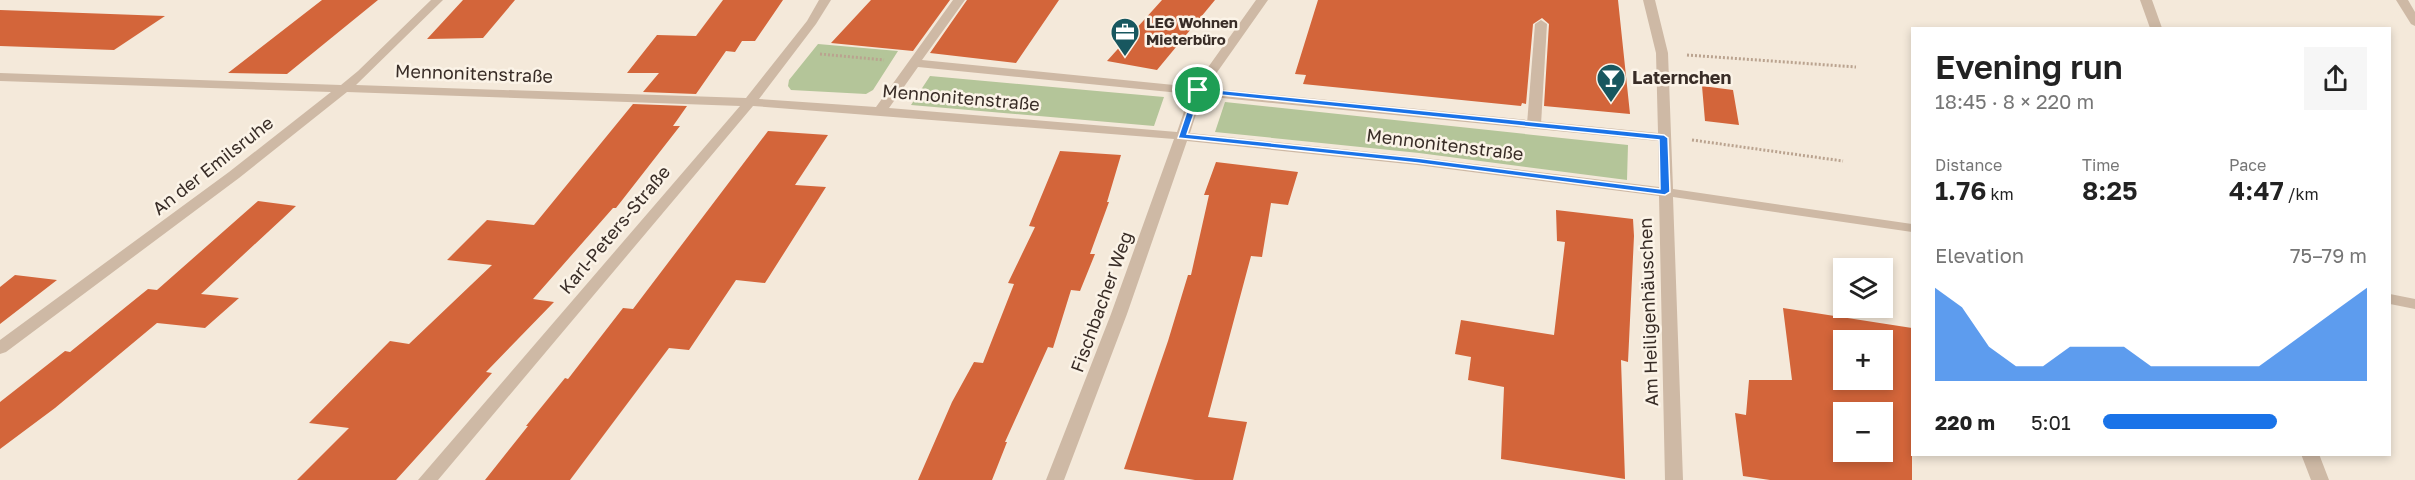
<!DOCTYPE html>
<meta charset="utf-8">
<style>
body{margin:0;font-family:"Golos Text",sans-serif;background:#f6f6f6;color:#222;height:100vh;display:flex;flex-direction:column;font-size:22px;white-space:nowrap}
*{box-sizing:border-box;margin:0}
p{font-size:20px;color:#767676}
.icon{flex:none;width:33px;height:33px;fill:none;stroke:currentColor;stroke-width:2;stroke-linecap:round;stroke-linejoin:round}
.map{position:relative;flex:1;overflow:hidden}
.panel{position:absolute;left:1911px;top:27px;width:480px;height:429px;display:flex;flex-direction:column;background:#fff;border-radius:0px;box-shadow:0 3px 9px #0003}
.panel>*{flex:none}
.tools{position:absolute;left:1833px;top:258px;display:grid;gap:12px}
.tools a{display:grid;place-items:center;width:60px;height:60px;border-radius:0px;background:#fff;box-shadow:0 3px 9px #0003;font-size:30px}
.pin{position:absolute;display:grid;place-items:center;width:51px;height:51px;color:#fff;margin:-26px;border:3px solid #fff;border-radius:50%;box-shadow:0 2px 6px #0007}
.round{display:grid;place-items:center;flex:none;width:63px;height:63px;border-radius:0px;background:#f6f6f6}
.headline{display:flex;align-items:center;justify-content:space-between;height:102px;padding:0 24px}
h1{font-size:33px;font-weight:600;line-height:45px}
.figures{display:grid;grid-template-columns:repeat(3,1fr);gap:9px;height:102px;padding:6px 24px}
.figures div{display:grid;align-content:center}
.figures b{font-size:26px;font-weight:600}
.figures small{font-size:16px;font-weight:400}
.figures p{font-size:16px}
.chart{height:168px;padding:12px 24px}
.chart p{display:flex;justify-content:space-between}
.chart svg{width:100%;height:108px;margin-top:6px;fill:#1a73e8;opacity:.7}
ul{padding:0 24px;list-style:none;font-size:20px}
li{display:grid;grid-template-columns:96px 72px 1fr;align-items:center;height:45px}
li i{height:15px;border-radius:8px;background:#1a73e8}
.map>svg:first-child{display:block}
.green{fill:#b4c599}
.building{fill:#d3653a;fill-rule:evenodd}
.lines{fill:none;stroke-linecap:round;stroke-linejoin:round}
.path{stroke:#baa38f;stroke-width:3;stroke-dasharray:2 2;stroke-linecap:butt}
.service{fill:#ceb9a5;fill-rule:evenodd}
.minor{fill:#ceb9a5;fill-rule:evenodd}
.route{fill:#1a73e8;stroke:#fff;stroke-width:1.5;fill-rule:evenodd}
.labels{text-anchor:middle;stroke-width:5;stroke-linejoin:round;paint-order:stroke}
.far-poi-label{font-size:15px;font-weight:bold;fill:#392d27;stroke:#fbf3e7;text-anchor:start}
.street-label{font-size:18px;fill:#392d27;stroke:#fbf3e7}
.poi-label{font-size:18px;font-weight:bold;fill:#392d27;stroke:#fbf3e7;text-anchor:start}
</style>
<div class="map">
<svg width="2415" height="480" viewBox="0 0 2415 480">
<rect width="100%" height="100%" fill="#f4e9da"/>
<path class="green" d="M818 44 898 51 873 90 866 94 791 90 788 86 789 80Z
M930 76 1164 97 1154 126 911 105Z
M1225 102 1628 145 1627 180 1419 153 1215 132Z"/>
<path class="building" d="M322 0H378L287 74 228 73Z
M463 0H515L483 38 427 39Z
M723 0H783L755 41H742L735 52 726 51 696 94 643 92 659 73H627L657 35 696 36Z
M871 0H950L913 51 831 43Z
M967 0H1059L1016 63 930 53Z
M1162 0H1215L1157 70 1107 61Z
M1318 0H1618L1630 114 1544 106 1549 24 1542 18 1533 24 1526 104 1522 103 1521 106 1303 84 1306 75 1295 74Z
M0 10 28 11 165 16 114 50 0 46Z
M1702 86 1733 90 1739 125 1705 121Z
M633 104 687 106 673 126H680L616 208H613L533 299 554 302 486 372 492 373 444 427 396 480H297L349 428 309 423 390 341 409 344 492 265 447 260 487 220 534 225Z
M768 131 828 135 795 185 826 187 765 283 736 280 689 350 669 348 570 480H485L528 426H526L565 378 568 379 623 308 633 309Z
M1060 151 1121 155 1107 202H1109L1090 254H1095L1080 291 1071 290 1053 348 1048 347 1005 442H1007L992 480H918L952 402 974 362 983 363 1014 284 1008 283 1035 227 1029 226Z
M1216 162 1298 172 1288 205 1271 203 1262 257 1251 256 1208 417 1247 422 1233 480H1195L1124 469 1168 341 1188 275H1191L1209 195H1204Z
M258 201 296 206 201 294 239 298 205 328 157 323 55 408 0 449V402L65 351 70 352 148 289 157 290Z
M1556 210 1633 219 1634 236 1628 362 1621 360 1625 479 1501 459 1504 387 1468 380 1471 357 1455 354 1461 320 1554 335 1565 242 1557 241Z
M15 275 57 280 0 324V287Z
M1783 308 1912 328V480H1770L1743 476 1735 413 1746 415 1749 380H1792ZM1844 340H1882V380H1844ZM1844 412H1882V452H1844Z"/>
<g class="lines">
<path class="path" d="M820 54 884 60
M1687 55 1856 67
M1692 140 1843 161"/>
<path class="service" d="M1541 20 1547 24 1541 124 1534 128 1527 124 1535 24Z"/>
<path class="minor" d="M431 0H443L356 85 746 98 807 21 819 0H831L816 24 759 99 876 107 953 0H965L922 60 1194 87 1256 0H1268L1206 88 1658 133 1656 53 1643 0H1655L1668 53 1673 189 1912 224V232L1673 197 1683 480H1665L1659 196 1417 165 1187 141 1127 314 1064 480H1046L1111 314 1174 139 753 106 438 480H418L740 106 347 92 239 178 6 352 0 354V340L229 172 331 92 0 81V73L341 85 358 71ZM918 67 1190 94 1177 132 889 108ZM1202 96 1658 141 1659 187 1417 157 1190 133Z
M2140 0H2152L2162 28H2150Z
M2396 0H2408L2415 12V26L2411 24Z
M2390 294 2415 299V309L2390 304Z
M2301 454H2319L2329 480H2311Z"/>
</g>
<path class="route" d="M1198 88 1664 135 1668 138 1670 192 1665 195 1417 163 1178 138 1194 90ZM1201 93 1659 140 1660 189 1417 158 1187 134Z"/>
<defs>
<g id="office-pin" transform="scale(1.5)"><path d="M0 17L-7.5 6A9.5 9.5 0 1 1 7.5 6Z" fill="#18575f" stroke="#fbf3e7"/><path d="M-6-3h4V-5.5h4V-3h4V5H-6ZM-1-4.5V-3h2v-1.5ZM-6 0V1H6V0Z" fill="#fff"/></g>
<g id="bar-pin" transform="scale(1.5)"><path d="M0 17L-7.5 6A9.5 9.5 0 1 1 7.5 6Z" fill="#18575f" stroke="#fbf3e7"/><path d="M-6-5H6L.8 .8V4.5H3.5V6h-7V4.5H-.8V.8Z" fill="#fff"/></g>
</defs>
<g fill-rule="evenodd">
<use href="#office-pin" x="1125" y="32"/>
<use href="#bar-pin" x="1611" y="78"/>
</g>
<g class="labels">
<g class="far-poi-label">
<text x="1146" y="28">LEG Wohnen<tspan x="1146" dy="17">Mieterbüro</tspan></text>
</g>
<g class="street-label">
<text transform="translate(474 74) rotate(2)" y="6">Mennonitenstraße</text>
<text transform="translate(961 98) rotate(5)" y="6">Mennonitenstraße</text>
<text transform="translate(1445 145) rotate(7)" y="6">Mennonitenstraße</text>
<text transform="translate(213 166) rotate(-38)" y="6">An der Emilsruhe</text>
<text transform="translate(615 230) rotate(-50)" y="6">Karl-Peters-Straße</text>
<text transform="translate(1102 302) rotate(-70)" y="6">Fischbacher Weg</text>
<text transform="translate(1649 312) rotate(-92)" y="6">Am Heiligenhäuschen</text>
</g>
<g class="poi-label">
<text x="1632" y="84">Laternchen</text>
</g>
</g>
</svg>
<div class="tools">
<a><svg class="icon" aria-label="layers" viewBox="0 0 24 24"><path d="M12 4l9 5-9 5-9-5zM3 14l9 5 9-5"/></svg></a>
<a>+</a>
<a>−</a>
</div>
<div class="pin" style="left:1198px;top:90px;background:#1e9e55"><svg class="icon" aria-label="arrive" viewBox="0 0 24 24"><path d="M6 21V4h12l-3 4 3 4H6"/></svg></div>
<section class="panel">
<div class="headline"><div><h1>Evening run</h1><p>18:45 · 8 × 220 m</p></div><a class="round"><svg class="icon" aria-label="share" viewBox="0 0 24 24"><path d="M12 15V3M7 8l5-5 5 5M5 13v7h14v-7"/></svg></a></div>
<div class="figures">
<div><p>Distance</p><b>1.76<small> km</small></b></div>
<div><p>Time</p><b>8:25</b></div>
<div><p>Pace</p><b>4:47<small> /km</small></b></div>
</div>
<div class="chart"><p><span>Elevation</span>75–79 m</p>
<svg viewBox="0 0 160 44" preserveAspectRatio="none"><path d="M0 44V6L10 14L20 30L30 38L40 38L50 30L60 30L70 30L80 38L90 38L100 38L110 38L120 38L130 30L140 22L150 14L160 6V44z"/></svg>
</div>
<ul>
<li><b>220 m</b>5:01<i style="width:66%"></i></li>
</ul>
</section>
</div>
